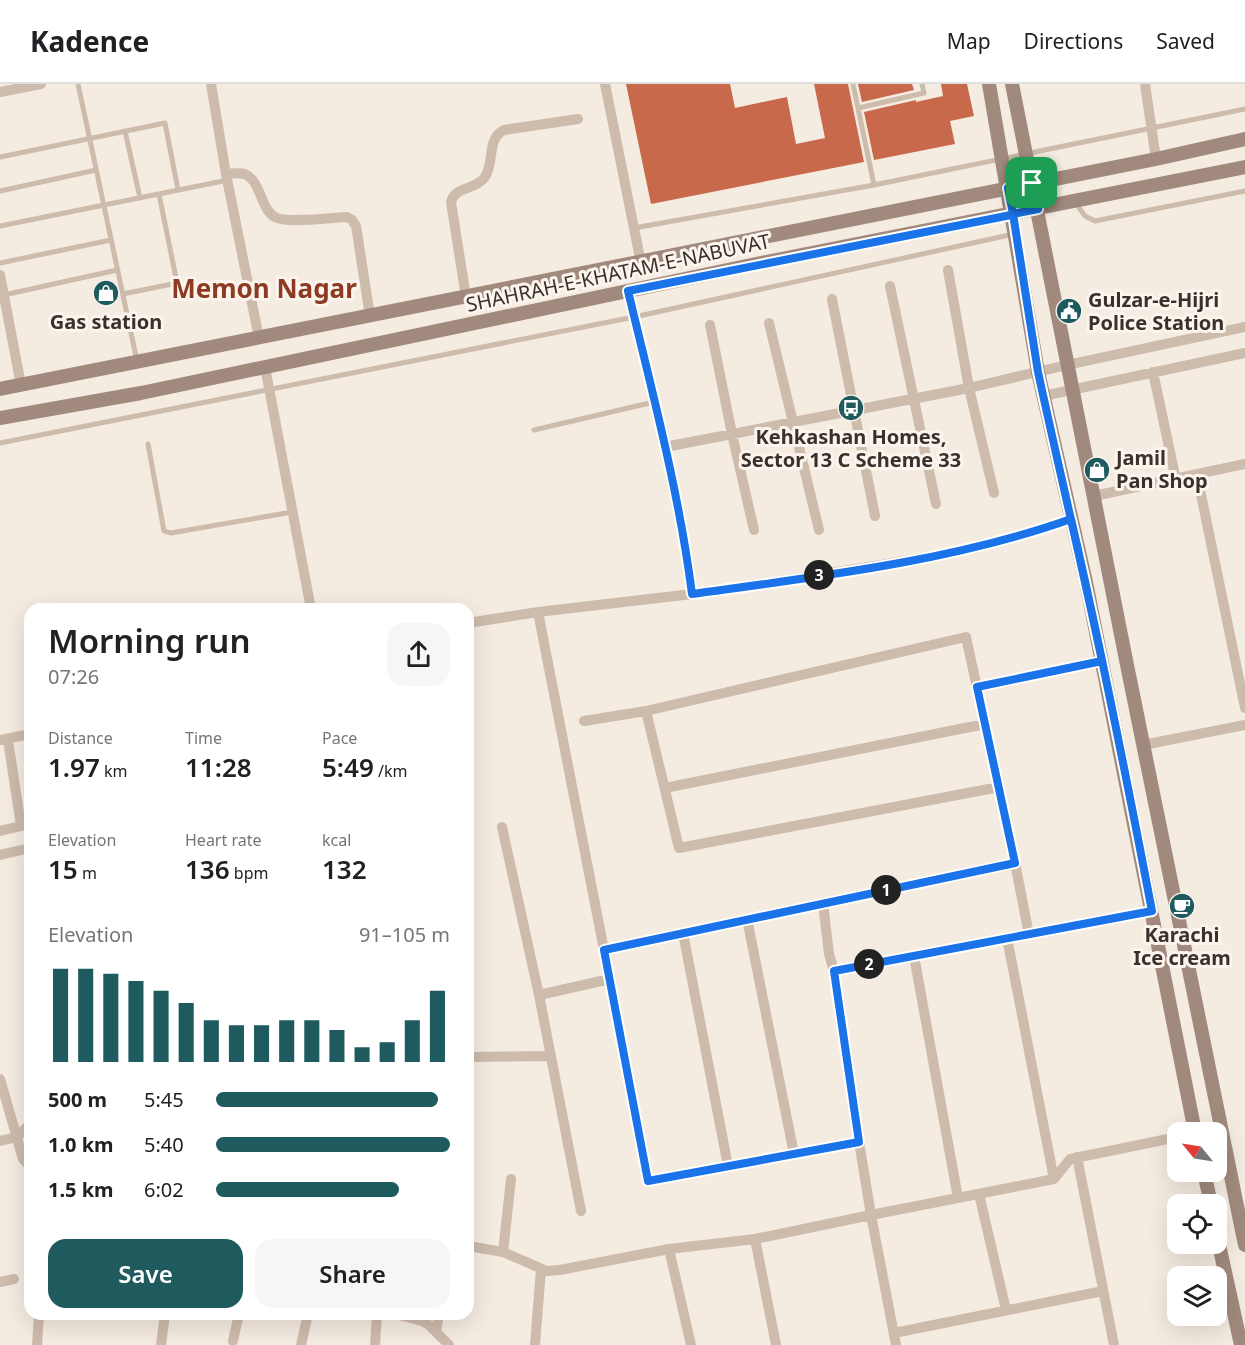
<!DOCTYPE html>
<meta charset="utf-8">
<style>
body{margin:0;font-family:"Noto Sans",sans-serif;background:#f6f6f6;color:#202124;height:100vh;display:flex;flex-direction:column;font-size:22px;white-space:nowrap}
*{box-sizing:border-box;margin:0}
p{font-size:20px;color:#757577}
.icon{flex:none;width:33px;height:33px;fill:none;stroke:currentColor;stroke-width:2;stroke-linecap:round;stroke-linejoin:round}
.map{position:relative;flex:1;overflow:hidden}
.sheet{position:absolute;left:24px;top:519px;width:450px;height:717px;display:flex;flex-direction:column;background:#fff;border-radius:18px;box-shadow:0 6px 24px #0002}
.sheet>*{flex:none}
.needle{width:39px;rotate:300deg}
.fabs{position:absolute;left:1167px;top:1038px;display:grid;gap:12px}
.fabs a{display:grid;place-items:center;width:60px;height:60px;border-radius:12px;background:#fff;box-shadow:0 6px 24px #0002;font-size:30px}
.pin{position:absolute;display:grid;place-items:center;width:51px;height:51px;color:#fff;margin:-26px;border-radius:12px;box-shadow:0 3px 9px #0006}
.km{position:absolute;width:30px;height:30px;margin:-15px;border-radius:50%;background:#222;color:#fff;font-size:16px;line-height:30px;text-align:center}
.round{display:grid;place-items:center;flex:none;width:63px;height:63px;border-radius:18px;background:#f6f6f6}
.summary{display:flex;align-items:center;justify-content:space-between;height:102px;padding:0 24px}
h1{font-size:33px;font-weight:600;line-height:45px}
.metrics{display:grid;grid-template-columns:repeat(3,1fr);gap:9px;height:102px;padding:6px 24px}
.metrics div{display:grid;align-content:center}
.metrics b{font-size:26px;font-weight:600}
.metrics small{font-size:16px;font-weight:400}
.metrics p{font-size:16px}
.chart{height:168px;padding:12px 24px}
.chart p{display:flex;justify-content:space-between}
.chart svg{width:100%;height:108px;margin-top:6px;stroke:#1f5a5e;stroke-width:6}
.action{display:flex;gap:12px;margin-top:auto;padding:12px 24px}
.action a{flex:1;height:69px;border-radius:18px;background:#1f5a5e;color:#fff;font-size:24px;font-weight:600;line-height:69px;text-align:center}
.action a+a{background:#f6f6f6;color:#202124}
ul{padding:0 24px;list-style:none;font-size:20px}
li{display:grid;grid-template-columns:96px 72px 1fr;align-items:center;height:45px}
li i{height:15px;border-radius:8px;background:#1f5a5e}
header{display:flex;align-items:center;gap:36px;box-sizing:border-box;height:84px;padding:0 30px;background:#fff;border-bottom:2px solid #e0e0e0}
header strong{font-size:28px}
nav{display:flex;gap:33px;margin-inline-start:auto;font-size:21px}
.map>svg:first-child{display:block}
.building{fill:#c8694b}
.lines{fill:none;stroke-linecap:round;stroke-linejoin:round}
.lane{stroke:#cdbbac;stroke-width:5}
.street{stroke:#cdbbac;stroke-width:10}
.secondary{stroke:#a18a7d;stroke-width:14}
.route-casing{stroke:#fff;stroke-width:12}
.route{stroke:#1a73e8;stroke-width:8}
.labels{text-anchor:middle;stroke-width:6;stroke-linejoin:round;paint-order:stroke}
.street-label{font-size:20px;fill:#3b302b;stroke:#fbf5ee}
.poi-label{font-size:20px;font-weight:bold;fill:#3b302b;stroke:#fbf5ee}
.district-label{font-size:26px;font-weight:bold;fill:#8c3b22;stroke:#fbf5ee}
</style>
<header>
<strong>Kadence</strong>
<nav><a>Map</a><a>Directions</a><a>Saved</a></nav>
</header>
<div class="map">
<svg width="1245" height="1261" viewBox="0 0 1245 1261">
<rect width="100%" height="100%" fill="#f4ebe1"/>
<path class="building" d="M626 0H730L735 24 787 13 796 60 825 54 814 0H848L864 78 651 120Z
M858 0H912L914 6 862 18Z
M941 0H967L974 32 950 37 955 60 874 76 864 28 916 16V18L943 12Z"/>
<g class="lines">
<path class="lane" d="M78 0 137 277
M853 0 874 101
M858 24 924 9 922 0
M125 47 140 114
M0 73 165 39 178 106
M0 107 96 86
M1075 118 1085 132 1095 137 1245 107
M0 142 228 96
M634 144 874 101 1245 25
M0 179 111 156
M123 210 177 199 159 110
M4 211 117 186
M534 346 654 318
M0 359 634 233 1014 150
M148 360 164 447 171 449 292 428"/>
<path class="street" d="M211 0 226 90 259 254
M605 0 641 179
M1145 0 1156 75
M0 8 41 0
M226 90C232 90 239 88 245 90 262 98 260 127 277 134 289 139 332 134 347 133L352 136 356 142 370 232
M948 186 969 304 994 409
M0 191 21 301
M890 202 936 420
M628 207 665 363 969 304 1067 281 1245 243
M466 213 451 118C455 102 476 106 485 93 495 78 486 55 504 46L578 35
M832 215 875 432
M769 239 819 446
M710 241 732 350 754 446
M265 283 311 525
M1153 288 1176 396
M1043 312 1245 269
M1197 391 1245 624
M1094 412 1245 380
M692 510C751 502 809 493 868 483 937 472 1005 459 1071 435
M468 539 538 528
M977 603 1102 577
M646 627 679 764 999 703
M584 637 646 627 966 553 1015 779
M0 656 30 650
M8 656 21 742
M1143 661 1245 641
M665 704 985 640
M502 743 539 911 581 1127
M0 747 30 740
M0 771 30 764
M823 819 1015 779 1029 851
M1152 827 834 887 829 870 823 819 604 866 648 1097 859 1058 871 1131 1054 1095 1070 1075 1178 1053
M747 835 794 1070
M683 849 728 1082
M1007 854 1054 1095
M604 866 538 528 692 510 687 470 665 363
M914 872 958 1114
M834 887 859 1058
M539 911 610 895
M468 973 551 972
M0 995 23 1075 30 1083
M1200 1048 1221 1044
M0 1057 17 1053 30 1040
M1077 1073 1114 1261
M979 1110 1006 1226
M755 1155 776 1261
M468 1162 503 1168 547 1187 560 1186 669 1165
M503 1168 511 1095
M0 1198 14 1195
M396 1230 422 1237 429 1241 449 1261
M436 1248 439 1230
M894 1249 1103 1207
M233 1257 239 1230
M37 1261 39 1230
M161 1261 165 1230
M301 1261 308 1230
M375 1261 377 1230
M535 1261 541 1185
M691 1261 669 1165 755 1155 871 1131 896 1261"/>
<path class="secondary" d="M989 0 1038 288 1086 498 1195 1048
M1012 0 1127 581 1245 1161
M0 305 1156 75 1245 55
M0 334 141 309 771 177 1245 83
M1204 1088 1211 1120
M1216 1147 1241 1261"/>
</g>
<g class="lines">
<g class="route-casing">
<path id="route" d="M1032 99 1038 125 1013 130 1038 288C1059 385 1082 481 1102 577L977 603 1015 779 604 866 648 1097 859 1058 834 887 1152 827C1127 696 1101 565 1071 435 953 477 816 493 692 510 679 408 652 307 628 207L1011 131 1013 130 1008 104 1032 99"/>
</g>
<use href="#route" class="route"/>
</g>
<defs>
<g id="shop-disc" transform="scale(1.35)"><circle r="9.5" fill="#1f5a5e" stroke="#fbf5ee"/><path d="M-5-2.5h2.3a2.7 3.5 0 0 1 5.4 0H5L5.5 6h-11ZM-1.5-2.5h3a1.5 2.3 0 0 0-3 0Z" fill="#fff"/></g>
<g id="civic-disc" transform="scale(1.35)"><circle r="9.5" fill="#1f5a5e" stroke="#fbf5ee"/><path d="M-.6-6.5H3V-4.5H.6V-3L4-1V1h2V6H-6V1h2V-1L-.6-3ZM-1.2 2.5V6h2.4V2.5Z" fill="#fff"/></g>
<g id="bus-disc" transform="scale(1.35)"><circle r="9.5" fill="#1f5a5e" stroke="#fbf5ee"/><path d="M-5-6H5V4H4V6H2V4H-2V6H-4V4H-5ZM-3.5-4V0h7V-4ZM-3.5 1.2v1.5H-2V1.2ZM2 1.2v1.5H3.5V1.2Z" fill="#fff"/></g>
<g id="cafe-disc" transform="scale(1.35)"><circle r="9.5" fill="#1f5a5e" stroke="#fbf5ee"/><path d="M-5.5-4.5H6V0H3Q3 3.5 0 3.5H-2.5Q-5.5 3.5-5.5 0ZM3-3.2v2h1.7v-2ZM-6 4.5H4V6H-6Z" fill="#fff"/></g>
</defs>
<g fill-rule="evenodd">
<use href="#shop-disc" x="106" y="209"/>
<use href="#civic-disc" x="1069" y="227"/>
<use href="#bus-disc" x="851" y="324"/>
<use href="#shop-disc" x="1097" y="386"/>
<use href="#cafe-disc" x="1182" y="822"/>
</g>
<g class="labels">
<g class="street-label">
<text transform="translate(618 189) rotate(-12)" y="7">SHAHRAH-E-KHATAM-E-NABUVAT</text>
</g>
<g class="poi-label">
<text x="1088" y="223" text-anchor="start">Gulzar-e-Hijri<tspan x="1088" dy="23">Police Station</tspan></text>
<text x="106" y="245">Gas station</text>
<text x="851" y="360">Kehkashan Homes,<tspan x="851" dy="23">Sector 13 C Scheme 33</tspan></text>
<text x="1116" y="381" text-anchor="start">Jamil<tspan x="1116" dy="23">Pan Shop</tspan></text>
<text x="1182" y="858">Karachi<tspan x="1182" dy="23">Ice cream</tspan></text>
</g>
<g class="district-label">
<text x="264" y="214">Memon Nagar</text>
</g>
</g>
</svg>
<div class="fabs">
<a><svg class="needle" viewBox="-14 -14 28 28"><path d="M0-13l5 13h-10z" fill="#e53935"/><path d="M0 13l5-13h-10z" fill="#757577"/></svg></a>
<a><svg class="icon" aria-label="locate" viewBox="0 0 24 24"><circle cx="12" cy="12" r="6"/><path d="M12 2v4M12 18v4M2 12h4M18 12h4"/></svg></a>
<a><svg class="icon" aria-label="layers" viewBox="0 0 24 24"><path d="M12 4l9 5-9 5-9-5zM3 14l9 5 9-5"/></svg></a>
</div>
<div class="pin" style="left:1032px;top:99px;background:#1e9e55"><svg class="icon" aria-label="arrive" viewBox="0 0 24 24"><path d="M6 21V4h12l-3 4 3 4H6"/></svg></div>
<b class="km" style="left:886px;top:806px">1</b>
<b class="km" style="left:869px;top:880px">2</b>
<b class="km" style="left:819px;top:491px">3</b>
<section class="sheet">
<div class="summary"><div><h1>Morning run</h1><p>07:26</p></div><a class="round"><svg class="icon" aria-label="share" viewBox="0 0 24 24"><path d="M12 15V3M7 8l5-5 5 5M5 13v7h14v-7"/></svg></a></div>
<div class="metrics">
<div><p>Distance</p><b>1.97<small> km</small></b></div>
<div><p>Time</p><b>11:28</b></div>
<div><p>Pace</p><b>5:49<small> /km</small></b></div>
</div>
<div class="metrics">
<div><p>Elevation</p><b>15<small> m</small></b></div>
<div><p>Heart rate</p><b>136<small> bpm</small></b></div>
<div><p>kcal</p><b>132</b></div>
</div>
<div class="chart"><p><span>Elevation</span>91–105 m</p>
<svg viewBox="0 0 160 44" preserveAspectRatio="none"><path d="M5 44V6M15 44V6M25 44V8M35 44V11M45 44V15M55 44V20M65 44V27M75 44V29M85 44V29M95 44V27M105 44V27M115 44V31M125 44V38M135 44V36M145 44V27M155 44V15"/></svg>
</div>
<ul>
<li><b>500 m</b>5:45<i style="width:95%"></i></li>
<li><b>1.0 km</b>5:40<i style="width:100%"></i></li>
<li><b>1.5 km</b>6:02<i style="width:78%"></i></li>
</ul>
<div class="action"><a>Save</a><a>Share</a></div>
</section>
</div>
